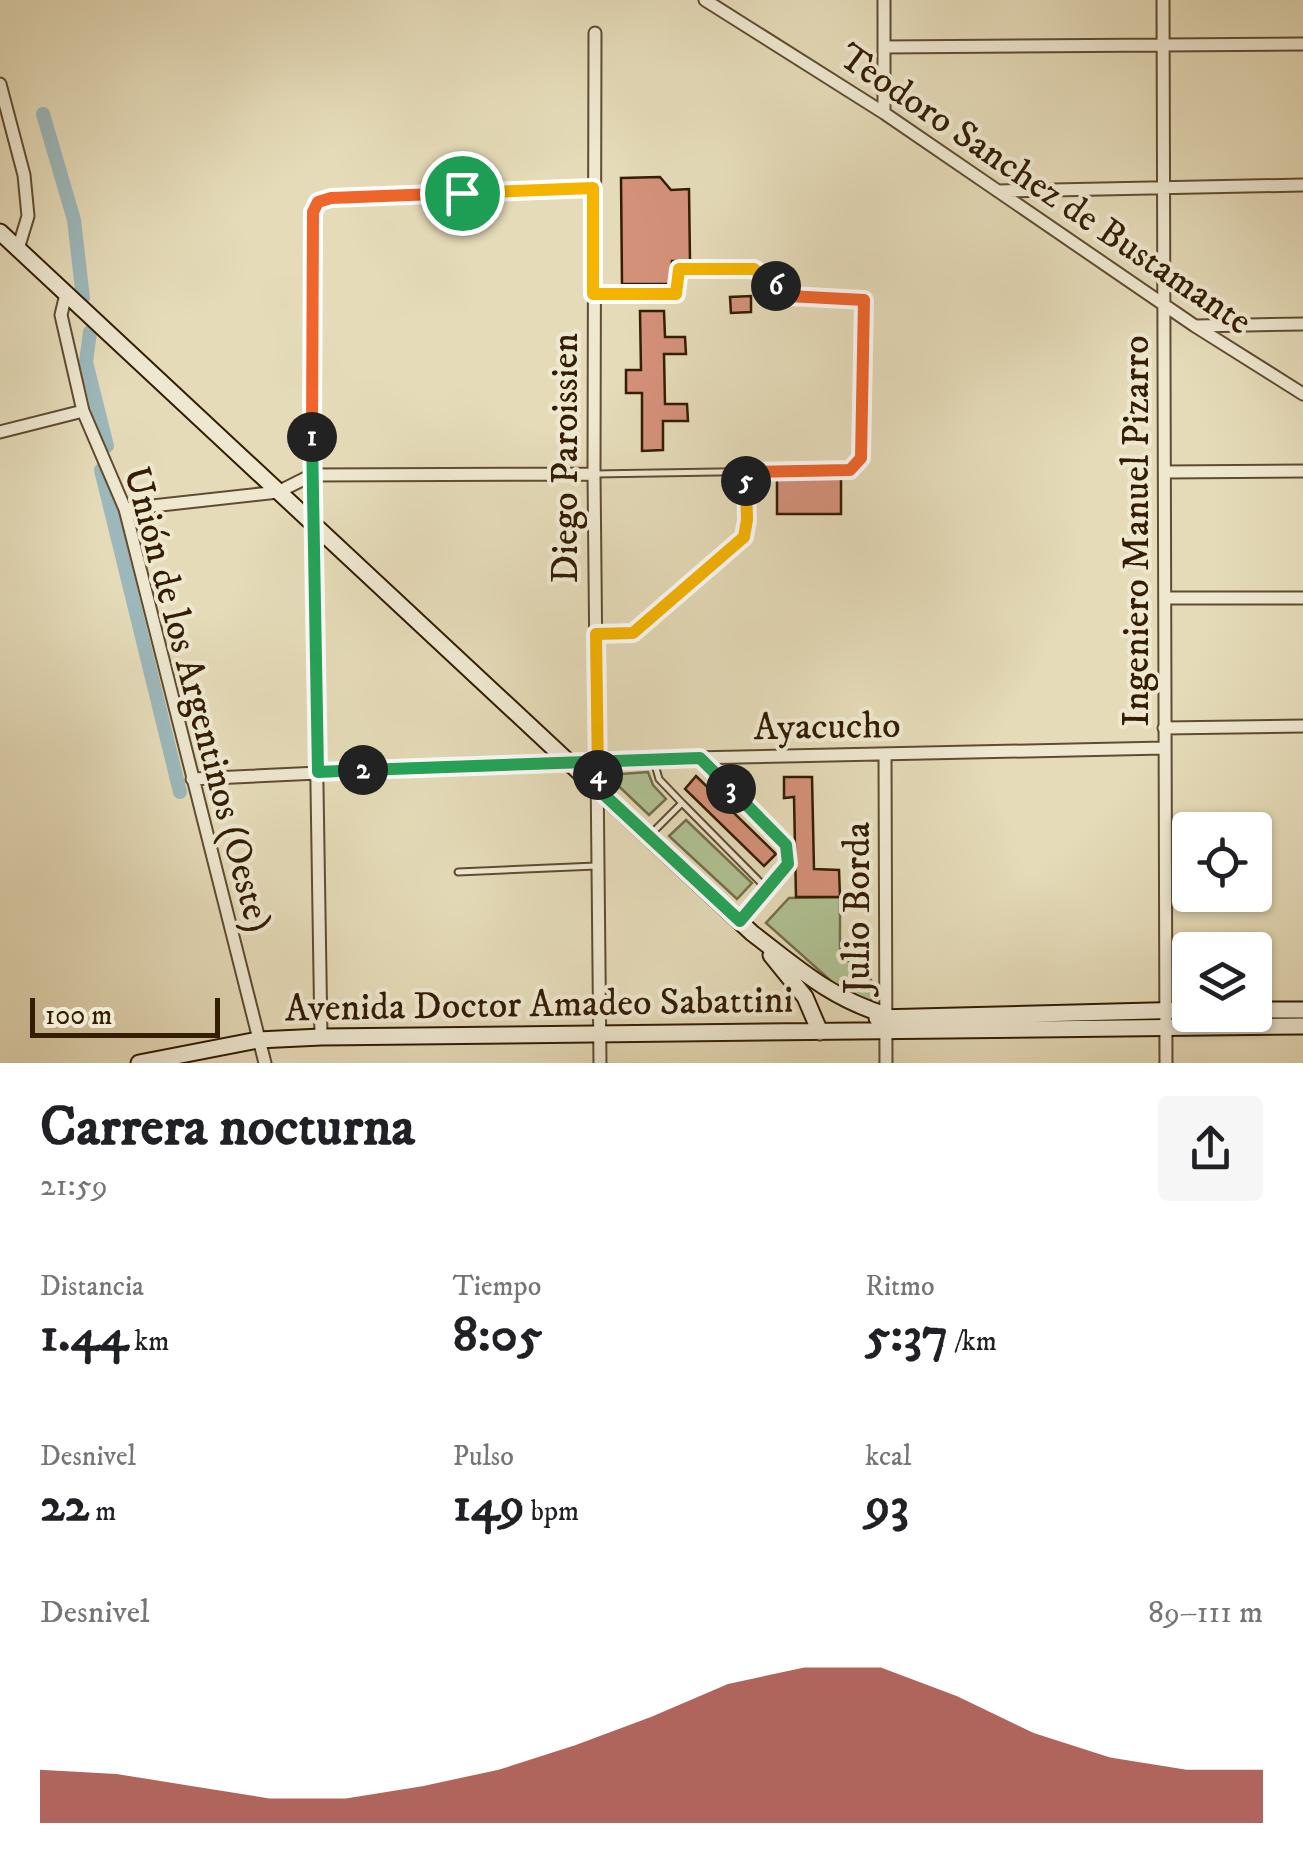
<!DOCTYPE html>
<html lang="es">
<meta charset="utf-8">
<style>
body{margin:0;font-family:"IM FELL DW Pica",serif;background:#f6f6f6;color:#202124;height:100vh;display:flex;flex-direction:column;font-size:38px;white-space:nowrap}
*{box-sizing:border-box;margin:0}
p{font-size:32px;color:#757577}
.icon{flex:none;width:55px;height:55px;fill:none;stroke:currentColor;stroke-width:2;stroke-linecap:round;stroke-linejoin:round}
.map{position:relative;height:1063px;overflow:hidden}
.side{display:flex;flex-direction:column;background:#fff;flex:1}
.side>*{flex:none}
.fabs{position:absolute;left:1172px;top:812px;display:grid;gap:20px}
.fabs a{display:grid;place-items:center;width:100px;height:100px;border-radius:10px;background:#fff;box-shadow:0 2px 8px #0004;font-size:50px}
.scale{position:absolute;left:30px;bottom:25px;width:190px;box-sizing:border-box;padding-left:10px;border:5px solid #341d02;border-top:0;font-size:28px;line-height:35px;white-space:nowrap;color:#341d02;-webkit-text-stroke:8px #eee8d1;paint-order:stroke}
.pin{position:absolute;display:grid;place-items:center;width:85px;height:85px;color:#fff;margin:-42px;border:5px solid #fff;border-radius:50%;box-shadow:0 2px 10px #0007}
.km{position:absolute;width:50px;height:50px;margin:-25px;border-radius:50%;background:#222;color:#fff;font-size:28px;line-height:50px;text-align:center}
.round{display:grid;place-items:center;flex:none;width:105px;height:105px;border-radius:10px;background:#f6f6f6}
.head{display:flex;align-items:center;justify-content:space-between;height:170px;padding:0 40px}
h1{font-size:55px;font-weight:800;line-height:75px}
.stats{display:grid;grid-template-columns:repeat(3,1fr);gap:15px;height:170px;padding:10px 40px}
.stats div{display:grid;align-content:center}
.stats b{font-size:50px;font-weight:800}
.stats small{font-size:28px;font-weight:400}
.stats p{font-size:28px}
.chart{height:280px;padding:20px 40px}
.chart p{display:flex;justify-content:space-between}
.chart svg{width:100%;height:180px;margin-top:10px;fill:#8f2418;opacity:.7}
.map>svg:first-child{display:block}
.green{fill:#b0c192;stroke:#726f4a;stroke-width:2.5}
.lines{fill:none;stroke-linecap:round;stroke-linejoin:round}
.canal{stroke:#9cb8bb;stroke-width:14}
.building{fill:#d4917a;stroke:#341d02;stroke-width:2.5}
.service-casing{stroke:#604c30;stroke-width:9}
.minor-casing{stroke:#604c30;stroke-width:15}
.secondary-casing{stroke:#341d02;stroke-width:19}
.service{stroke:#eee8d1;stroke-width:5}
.minor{stroke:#eee8d1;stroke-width:11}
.secondary{stroke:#eee8d1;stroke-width:15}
.split-1-casing{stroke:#fff;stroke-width:20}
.split-2-casing{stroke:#fff;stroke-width:20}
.split-3-casing{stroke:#fff;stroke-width:20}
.split-4-casing{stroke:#fff;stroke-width:20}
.split-5-casing{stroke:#fff;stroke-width:20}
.split-6-casing{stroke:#fff;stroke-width:20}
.split-7-casing{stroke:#fff;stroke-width:20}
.split-1{stroke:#f0652b;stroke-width:12}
.split-2{stroke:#22a559;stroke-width:12}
.split-3{stroke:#22a559;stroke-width:12}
.split-4{stroke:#22a559;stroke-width:12}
.split-5{stroke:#f5b400;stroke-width:12}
.split-6{stroke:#f0652b;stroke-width:12}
.split-7{stroke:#f5b400;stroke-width:12}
.labels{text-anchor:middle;stroke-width:8;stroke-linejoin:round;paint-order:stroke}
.street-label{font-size:38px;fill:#341d02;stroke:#eee8d1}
</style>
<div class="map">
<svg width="1303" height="1063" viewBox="0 0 1303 1063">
<rect width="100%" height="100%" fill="#e5dbb8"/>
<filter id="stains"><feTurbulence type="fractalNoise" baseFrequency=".002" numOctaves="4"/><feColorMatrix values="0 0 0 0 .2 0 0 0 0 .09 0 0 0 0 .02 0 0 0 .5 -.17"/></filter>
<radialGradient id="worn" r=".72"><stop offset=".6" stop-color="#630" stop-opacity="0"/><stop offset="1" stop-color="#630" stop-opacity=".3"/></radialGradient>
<path class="green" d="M648 772 653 785 666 799 649 815 607 775Z
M686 820 752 883 737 899 669 836Z
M840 897V954L871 980 873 998 869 1002 840 989 766 923 789 898Z"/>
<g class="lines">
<path class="canal" d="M43 114 74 220 83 298
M90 332 86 362 107 446
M101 470 180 792"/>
</g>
<path class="building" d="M660 177 671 190 689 189 690 261H672L671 284H622L621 178Z
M751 296V312L731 313 730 297Z
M640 311H664L665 337H685L686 354H664L665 404H687L688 421H663V450L642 451V393H626V370H641Z
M777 478H841V514H777Z
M696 776 776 854 764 866 685 789Z
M784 777H812L814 869 839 870 840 897H796L794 797 784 798Z"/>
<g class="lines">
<g class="service-casing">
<path id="service" d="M594 474 850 470 861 458 863 300 788 296 755 269H679L676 294H596
M598 634 633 633 743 537 747 520 745 472
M702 760 786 845 788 864 769 891
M654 761 659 779 682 803
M649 836 682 803 769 891 742 919
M458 872 596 866"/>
</g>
<g class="minor-casing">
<path id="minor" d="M705 0 884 113 1195 326 1303 394
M1163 0 1166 1063
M595 33 594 474 600 1063
M885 47 1303 44
M0 84 24 175 28 216 18 249
M884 113V0
M998 191 1303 185
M66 294 61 315 83 411 125 509 265 1063
M1197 326 1303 324
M0 432 83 411
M1165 472 1303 471
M125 509 278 492 312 475 594 474
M1165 598H1303
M1164 728 1303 726
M885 754 886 1063
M192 779 597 760 1164 748
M321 1037 312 475 313 212 317 203 331 198 593 189"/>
</g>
<g class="secondary-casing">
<path id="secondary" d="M0 232 752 933C798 968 830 998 886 1015
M771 955 805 997 820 1032
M1255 1010H1303
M877 1018 1190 1010
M139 1063 258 1040 321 1037 1303 1026"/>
</g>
<use href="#service" class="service"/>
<use href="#minor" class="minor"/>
<use href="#secondary" class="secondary"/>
</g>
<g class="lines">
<g class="split-1-casing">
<path id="split-1" d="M312 437 313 212 318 202 331 198 462 193"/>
</g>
<g class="split-2-casing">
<path id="split-2" d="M312 437 318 772 363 770"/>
</g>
<g class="split-3-casing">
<path id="split-3" d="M363 770 700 758 731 789"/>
</g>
<g class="split-4-casing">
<path id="split-4" d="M598 775V789L740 921 788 864 786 845 731 789"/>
</g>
<g class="split-5-casing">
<path id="split-5" d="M598 775 596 634 633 633 744 537 747 520 746 481"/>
</g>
<g class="split-6-casing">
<path id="split-6" d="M746 481 745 472 850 470 861 458 864 300 788 296 776 286"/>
</g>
<g class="split-7-casing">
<path id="split-7" d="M462 193 593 188V294H676L679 269H754L776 286"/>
</g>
<use href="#split-1" class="split-1"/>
<use href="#split-2" class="split-2"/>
<use href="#split-3" class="split-3"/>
<use href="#split-4" class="split-4"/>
<use href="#split-5" class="split-5"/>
<use href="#split-6" class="split-6"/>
<use href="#split-7" class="split-7"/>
</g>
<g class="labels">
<g class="street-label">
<text transform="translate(1046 188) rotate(34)" y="13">Teodoro Sanchez de Bustamante</text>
<text transform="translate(564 458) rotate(-90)" y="13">Diego Paroissien</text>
<text transform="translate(1135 531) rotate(-90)" y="13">Ingeniero Manuel Pizarro</text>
<text transform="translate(199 699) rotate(75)" y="13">Unión de los Argentinos (Oeste)</text>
<text transform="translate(827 725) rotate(-1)" y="13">Ayacucho</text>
<text transform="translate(856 908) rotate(-90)" y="13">Julio Borda</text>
<text transform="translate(539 1003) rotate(-1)" y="13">Avenida Doctor Amadeo Sabattini</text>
</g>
</g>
<rect width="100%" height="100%" filter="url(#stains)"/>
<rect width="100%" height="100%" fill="url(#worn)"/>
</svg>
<div class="fabs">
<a><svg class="icon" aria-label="locate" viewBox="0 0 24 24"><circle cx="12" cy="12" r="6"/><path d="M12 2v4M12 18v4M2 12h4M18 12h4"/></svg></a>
<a><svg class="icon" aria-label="layers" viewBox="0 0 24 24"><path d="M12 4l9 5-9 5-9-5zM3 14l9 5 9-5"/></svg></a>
</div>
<div class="scale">100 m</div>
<div class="pin" style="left:462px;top:193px;background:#1e9e55"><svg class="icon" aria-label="arrive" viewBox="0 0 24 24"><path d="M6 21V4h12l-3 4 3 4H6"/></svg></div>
<b class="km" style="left:312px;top:437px">1</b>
<b class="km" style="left:363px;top:770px">2</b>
<b class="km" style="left:731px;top:789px">3</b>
<b class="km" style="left:598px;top:775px">4</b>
<b class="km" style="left:746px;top:481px">5</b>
<b class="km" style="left:776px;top:286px">6</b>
</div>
<section class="side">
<div class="head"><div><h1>Carrera nocturna</h1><p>21:59</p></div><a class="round"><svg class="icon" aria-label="share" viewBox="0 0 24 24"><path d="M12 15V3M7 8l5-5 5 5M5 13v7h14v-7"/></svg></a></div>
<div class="stats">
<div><p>Distancia</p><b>1.44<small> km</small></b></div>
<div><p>Tiempo</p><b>8:05</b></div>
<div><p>Ritmo</p><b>5:37<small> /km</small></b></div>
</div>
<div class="stats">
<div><p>Desnivel</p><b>22<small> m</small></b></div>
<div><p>Pulso</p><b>149<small> bpm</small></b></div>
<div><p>kcal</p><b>93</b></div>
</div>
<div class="chart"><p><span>Desnivel</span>89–111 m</p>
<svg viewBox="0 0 160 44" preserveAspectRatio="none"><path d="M0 44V31L10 32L20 35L30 38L40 38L50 35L60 31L70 25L80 18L90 10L100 6L110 6L120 13L130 22L140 28L150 31L160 31V44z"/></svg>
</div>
</section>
